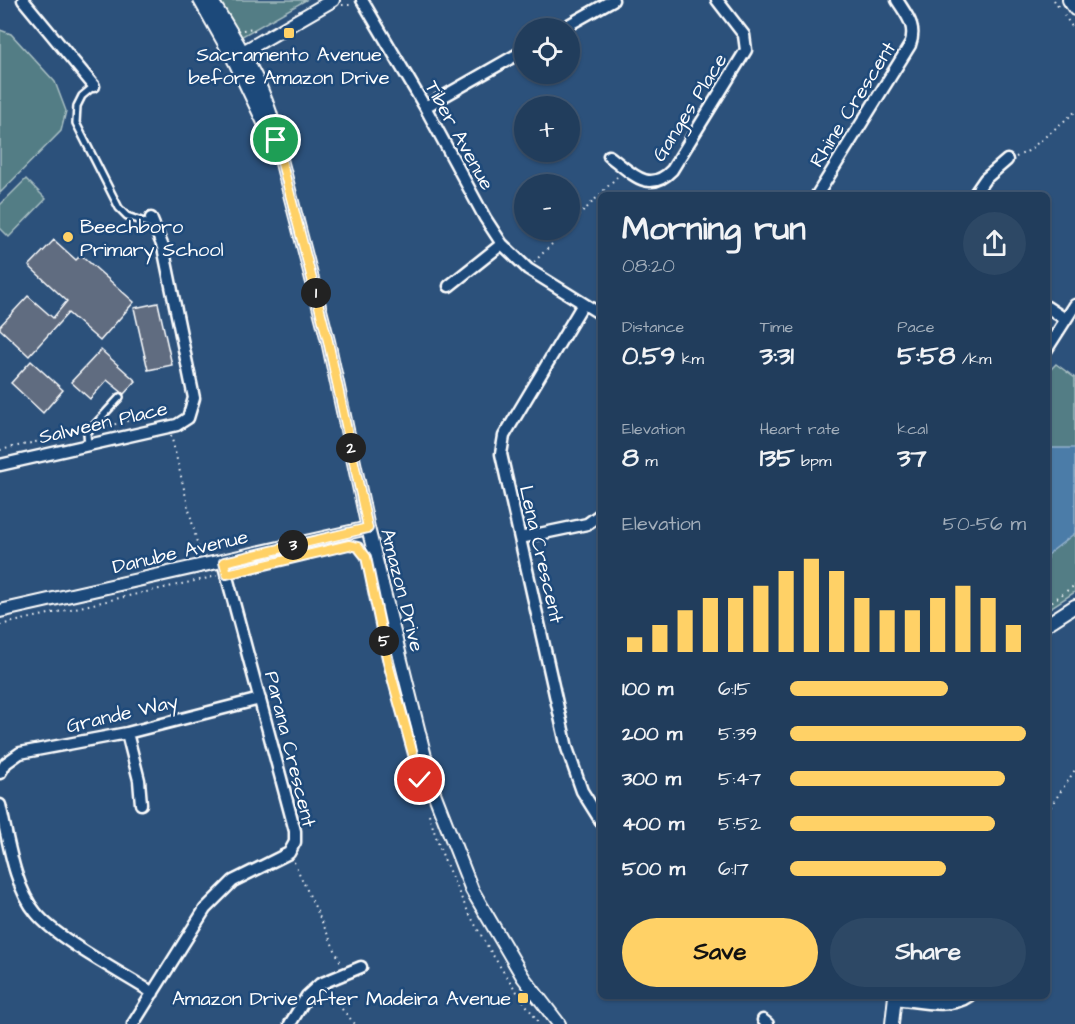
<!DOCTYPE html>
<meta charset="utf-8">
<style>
body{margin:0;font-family:"Architects Daughter",sans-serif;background:#2d4865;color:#f1f3f6;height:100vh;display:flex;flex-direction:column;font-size:22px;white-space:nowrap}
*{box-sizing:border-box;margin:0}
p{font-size:20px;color:#a2aebb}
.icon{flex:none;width:33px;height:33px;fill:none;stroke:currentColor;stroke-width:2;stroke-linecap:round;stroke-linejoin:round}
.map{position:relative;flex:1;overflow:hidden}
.panel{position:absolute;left:598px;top:192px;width:452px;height:807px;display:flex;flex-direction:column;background:#213d5c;border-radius:9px;box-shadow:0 2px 4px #0004,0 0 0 2px #3e5672}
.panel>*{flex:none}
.controls{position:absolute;left:514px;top:18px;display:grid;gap:12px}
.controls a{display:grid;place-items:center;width:66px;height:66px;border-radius:50%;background:#213d5c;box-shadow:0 2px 4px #0004,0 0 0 2px #3e5672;font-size:30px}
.pin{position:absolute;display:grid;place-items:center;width:51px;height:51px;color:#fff;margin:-26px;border:3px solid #fff;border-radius:50%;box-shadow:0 2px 6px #0007}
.km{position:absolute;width:30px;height:30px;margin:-15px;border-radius:50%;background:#222;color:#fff;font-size:16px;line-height:30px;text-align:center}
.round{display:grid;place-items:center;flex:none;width:63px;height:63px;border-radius:32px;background:#2d4865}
.summary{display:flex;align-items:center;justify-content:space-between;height:102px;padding:0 24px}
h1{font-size:33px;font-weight:700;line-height:45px}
.figures{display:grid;grid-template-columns:repeat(3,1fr);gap:9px;height:102px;padding:6px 24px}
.figures div{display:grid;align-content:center}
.figures b{font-size:26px;font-weight:700}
.figures small{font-size:16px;font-weight:400}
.figures p{font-size:16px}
.chart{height:168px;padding:12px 24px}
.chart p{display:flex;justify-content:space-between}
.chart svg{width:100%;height:108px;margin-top:6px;stroke:#ffd166;stroke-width:6}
.cta{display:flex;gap:12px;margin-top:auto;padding:12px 24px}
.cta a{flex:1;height:69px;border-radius:36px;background:#ffd166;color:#111;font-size:24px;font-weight:700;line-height:69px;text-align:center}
.cta a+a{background:#2d4865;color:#f1f3f6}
ul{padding:0 24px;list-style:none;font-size:20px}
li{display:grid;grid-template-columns:96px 72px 1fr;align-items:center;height:45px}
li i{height:15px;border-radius:8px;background:#ffd166}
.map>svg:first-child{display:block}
.green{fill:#527d85;stroke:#a8bec2;stroke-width:1.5}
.water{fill:#4b7ca8;stroke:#93b0cb;stroke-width:1.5}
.building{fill:#606c80;stroke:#fff;stroke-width:1.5}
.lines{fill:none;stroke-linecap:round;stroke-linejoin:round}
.service-casing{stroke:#fff;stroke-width:10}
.minor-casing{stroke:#fff;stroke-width:15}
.tertiary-casing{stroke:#fff;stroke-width:16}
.path{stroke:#fff;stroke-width:2;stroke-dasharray:1.5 4.5;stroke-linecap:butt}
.service{stroke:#1f4a7a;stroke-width:5}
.minor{stroke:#1f4a7a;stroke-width:10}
.tertiary{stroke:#1f4a7a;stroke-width:12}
.route-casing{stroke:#fff;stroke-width:12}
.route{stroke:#ffd166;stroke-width:8}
.poi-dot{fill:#ffd166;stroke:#1f4a7a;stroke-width:2}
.labels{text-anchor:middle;stroke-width:5;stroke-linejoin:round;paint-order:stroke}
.poi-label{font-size:20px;fill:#fff;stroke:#1f4a7a}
.street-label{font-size:20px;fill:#fff;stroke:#1f4a7a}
</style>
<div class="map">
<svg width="1075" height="1024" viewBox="0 0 1075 1024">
<rect width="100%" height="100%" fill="#2c517b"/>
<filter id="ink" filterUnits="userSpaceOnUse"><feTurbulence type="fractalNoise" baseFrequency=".0167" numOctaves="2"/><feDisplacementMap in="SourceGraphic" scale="12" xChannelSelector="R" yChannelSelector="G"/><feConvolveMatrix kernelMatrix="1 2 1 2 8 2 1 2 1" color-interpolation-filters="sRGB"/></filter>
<g filter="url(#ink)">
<path class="green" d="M216 0H306L237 39Z
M0 30 11 34 55 82 66 111 61 131 0 193Z
M26 179 46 199 9 237 0 228V205Z
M1056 364 1075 378V592L1047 610V373Z"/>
<path class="water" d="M1047 448H1075V533L1047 555Z"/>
<path class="building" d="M54 240 76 260 81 255 134 302 100 341 68 313 29 356 0 329V326L28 296 53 318 67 301 29 266Z
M158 303 172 365 148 370 134 308Z
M101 350 136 381 124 394 107 380 90 399 71 382Z
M31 361 63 390 43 413 11 383Z"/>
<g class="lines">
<g class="service-casing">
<path id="service" d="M94 86 82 96 77 106 76 123 119 208 127 216 153 225
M88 445 87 433 120 397"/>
</g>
<g class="minor-casing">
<path id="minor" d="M23 0 94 86
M362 0 425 107 485 218 502 244 528 269 602 315
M563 28 613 0
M425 107 525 50
M609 156C631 172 648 195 672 170L746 50 744 35 717 0
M817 195 910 45C917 26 907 16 897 0
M974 195 985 179 1007 160
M449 286 502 244
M583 304 504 436 501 454 567 748 582 791 602 823
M1047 307 1065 319
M1047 349 1075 305
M0 465 177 425 188 418 194 398 163 247 151 218
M520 538 587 524 602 513
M127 733 139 780 141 804
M0 773 6 763 20 753 127 733 260 699
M0 805C8 838 14 887 36 913 58 940 122 973 153 993
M895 999C917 1001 950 1010 969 996
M763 1020 768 1024
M133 1024 205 909 233 881 289 853 295 842V831L223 562
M290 1024 307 996 320 984 361 967"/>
</g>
<g class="tertiary-casing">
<path id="tertiary" d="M200 0 235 62 266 127 275 139
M211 0C233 34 273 100 276 140L328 341 368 528 434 793 472 890 523 977 559 1024
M1069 0 1075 9
M236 56 333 0
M0 611 368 528
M1047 624 1075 606
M892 1024 895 996"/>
</g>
<path class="path" d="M1054 0 1059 8
M342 5H354
M1064 15 1075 31
M243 30 253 28 255 32
M1016 157 1028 151 1075 112
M570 225 617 177
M534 262 566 230
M103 427 153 415 158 418
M171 435 200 555
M0 450 80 432
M348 545 358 547 363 553
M237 571 336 548
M1047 605 1075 585
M0 625 217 576
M384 643 398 699
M1047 812 1075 770
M429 814C450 890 493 961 540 1024
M294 862 341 963
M326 991 355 1024"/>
<use href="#service" class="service"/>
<use href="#minor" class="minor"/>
<use href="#tertiary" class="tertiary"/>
</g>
</g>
<g class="lines" filter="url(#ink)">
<g class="route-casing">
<path id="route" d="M276 140 328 341 368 528 224 562 227 574 349 545 358 547 366 557 388 663 420 780"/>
</g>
<use href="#route" class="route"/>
</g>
<g class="poi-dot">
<rect x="283" y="27" width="12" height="12" rx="3"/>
<circle cx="68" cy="237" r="6"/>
<rect x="517" y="992" width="12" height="12" rx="3"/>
</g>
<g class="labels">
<g class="poi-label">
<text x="289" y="61">Sacramento Avenue<tspan x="289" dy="23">before Amazon Drive</tspan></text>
<text x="80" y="233" text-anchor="start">Beechboro<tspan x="80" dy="23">Primary School</tspan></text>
<text x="511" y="1005" text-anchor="end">Amazon Drive after Madeira Avenue</text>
</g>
<g class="street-label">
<text transform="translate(852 104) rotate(-58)" y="7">Rhine Crescent</text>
<text transform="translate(689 107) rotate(-58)" y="7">Ganges Place</text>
<text transform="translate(460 135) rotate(61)" y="7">Tiber Avenue</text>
<text transform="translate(103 422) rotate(-13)" y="7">Salween Place</text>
<text transform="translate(180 551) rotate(-13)" y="7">Danube Avenue</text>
<text transform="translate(542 554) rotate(77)" y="7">Lena Crescent</text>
<text transform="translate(403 590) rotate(76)" y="7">Amazon Drive</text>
<text transform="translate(122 713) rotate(-13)" y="7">Grande Way</text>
<text transform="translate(291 749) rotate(76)" y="7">Parana Crescent</text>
</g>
</g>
</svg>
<div class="controls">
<a><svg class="icon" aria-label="locate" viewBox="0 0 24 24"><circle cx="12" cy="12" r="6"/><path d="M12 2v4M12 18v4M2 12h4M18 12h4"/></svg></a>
<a>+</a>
<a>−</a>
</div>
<div class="pin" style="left:276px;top:140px;background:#1e9e55"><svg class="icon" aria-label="arrive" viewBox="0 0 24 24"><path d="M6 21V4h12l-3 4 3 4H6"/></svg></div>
<div class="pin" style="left:420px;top:780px;background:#d93025"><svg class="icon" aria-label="check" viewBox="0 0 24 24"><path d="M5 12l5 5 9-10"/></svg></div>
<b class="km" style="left:316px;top:293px">1</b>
<b class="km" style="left:351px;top:448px">2</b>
<b class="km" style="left:293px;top:545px">3</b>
<b class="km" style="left:384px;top:641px">5</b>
<section class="panel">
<div class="summary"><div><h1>Morning run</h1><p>08:20</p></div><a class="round"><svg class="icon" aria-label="share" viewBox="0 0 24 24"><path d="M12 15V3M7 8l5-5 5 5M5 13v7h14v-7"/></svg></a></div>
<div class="figures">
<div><p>Distance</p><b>0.59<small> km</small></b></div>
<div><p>Time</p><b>3:31</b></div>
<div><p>Pace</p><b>5:58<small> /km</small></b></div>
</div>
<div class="figures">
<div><p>Elevation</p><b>8<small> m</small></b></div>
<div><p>Heart rate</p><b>135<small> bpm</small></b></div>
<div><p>kcal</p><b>37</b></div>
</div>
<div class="chart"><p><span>Elevation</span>50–56 m</p>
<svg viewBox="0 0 160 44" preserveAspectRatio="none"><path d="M5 44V38M15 44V33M25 44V27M35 44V22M45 44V22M55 44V17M65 44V11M75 44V6M85 44V11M95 44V22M105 44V27M115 44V27M125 44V22M135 44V17M145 44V22M155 44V33"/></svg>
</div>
<ul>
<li><b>100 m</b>6:15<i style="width:67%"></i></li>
<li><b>200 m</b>5:39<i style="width:100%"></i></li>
<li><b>300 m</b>5:47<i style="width:91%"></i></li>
<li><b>400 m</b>5:52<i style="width:87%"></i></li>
<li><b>500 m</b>6:17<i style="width:66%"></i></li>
</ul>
<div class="cta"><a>Save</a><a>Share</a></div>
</section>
</div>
